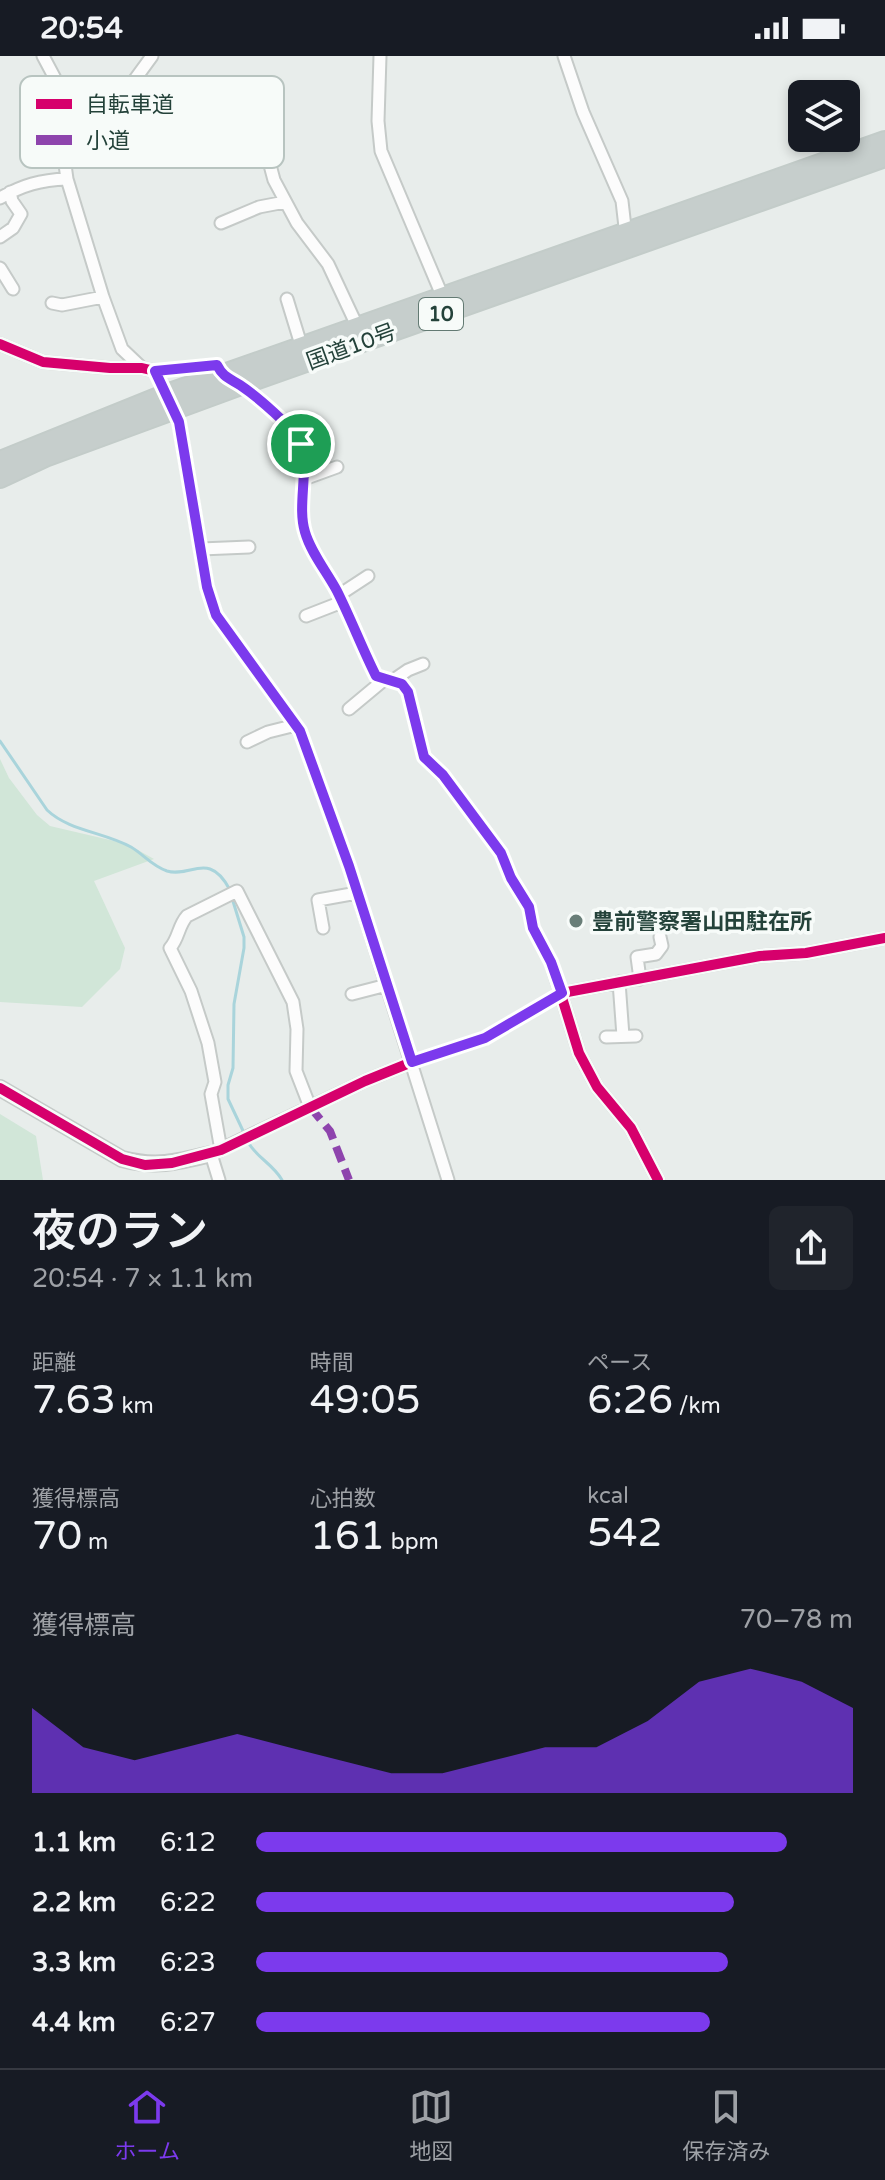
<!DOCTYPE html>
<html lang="ja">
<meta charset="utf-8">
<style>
body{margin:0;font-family:"Varela Round","Noto Sans JP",sans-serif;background:#20242c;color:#f1f3f6;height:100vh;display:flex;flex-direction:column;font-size:30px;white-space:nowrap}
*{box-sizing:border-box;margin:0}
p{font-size:26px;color:#9ea1a6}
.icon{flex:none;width:44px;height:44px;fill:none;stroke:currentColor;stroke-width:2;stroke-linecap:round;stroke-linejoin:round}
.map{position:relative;height:1124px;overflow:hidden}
.panel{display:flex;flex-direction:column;background:#171b24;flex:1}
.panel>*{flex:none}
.buttons{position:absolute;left:788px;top:24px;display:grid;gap:16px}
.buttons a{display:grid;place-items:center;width:72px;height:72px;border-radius:12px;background:#171b24;box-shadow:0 4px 12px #0003;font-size:40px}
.pin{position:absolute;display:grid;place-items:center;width:68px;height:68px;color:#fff;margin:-34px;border:4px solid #fff;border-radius:50%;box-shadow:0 2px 8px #0007}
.round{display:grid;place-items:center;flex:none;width:84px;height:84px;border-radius:12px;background:#20242c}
.head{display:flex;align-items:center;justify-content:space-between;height:136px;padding:0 32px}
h1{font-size:44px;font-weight:600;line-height:60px}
.stats{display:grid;grid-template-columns:repeat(3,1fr);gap:12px;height:136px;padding:8px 32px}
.stats div{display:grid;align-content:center}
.stats b{font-size:40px;font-weight:600}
.stats small{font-size:22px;font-weight:400}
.stats p{font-size:22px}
.chart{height:224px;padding:16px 32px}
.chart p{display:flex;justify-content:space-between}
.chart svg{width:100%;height:144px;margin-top:8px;fill:#7c3aed;opacity:.7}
ul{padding:0 32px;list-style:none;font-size:26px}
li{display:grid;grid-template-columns:128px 96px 1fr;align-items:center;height:60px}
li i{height:20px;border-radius:10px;background:#7c3aed}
.status{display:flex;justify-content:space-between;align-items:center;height:56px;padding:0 40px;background:#171b24;direction:ltr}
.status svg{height:22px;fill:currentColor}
.tab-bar{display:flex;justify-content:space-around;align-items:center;height:112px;border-top:2px solid #363941;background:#171b24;font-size:22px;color:#9ea1a6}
.tab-bar a{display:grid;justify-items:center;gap:4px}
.tab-bar .current{color:#7c3aed}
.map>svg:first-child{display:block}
.green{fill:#d1e6d8}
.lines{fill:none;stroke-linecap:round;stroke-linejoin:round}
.stream{stroke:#a9d4db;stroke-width:3}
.minor-casing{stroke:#c5cac8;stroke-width:15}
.tertiary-casing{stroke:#c5cac8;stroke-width:18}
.trunk-casing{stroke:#c3ccc9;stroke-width:22}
.minor{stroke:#fcfcfc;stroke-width:11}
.tertiary{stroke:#fcfcfc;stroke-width:14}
.trunk{stroke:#c6cecc;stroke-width:18}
.quiet{stroke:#8e44ad;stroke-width:8;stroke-dasharray:16 8;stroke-linecap:butt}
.cycleway-casing{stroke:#f7fbf9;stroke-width:15}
.cycleway{stroke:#d6006c;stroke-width:10}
.route-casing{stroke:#fff;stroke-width:16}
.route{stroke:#7c3aed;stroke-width:10}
.poi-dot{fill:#697e78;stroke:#f7fbf9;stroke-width:3}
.labels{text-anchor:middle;stroke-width:7;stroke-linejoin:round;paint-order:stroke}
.shield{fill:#f7fbf9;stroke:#637a73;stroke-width:2}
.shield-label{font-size:20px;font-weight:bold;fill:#24423a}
.street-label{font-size:22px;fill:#24423a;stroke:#f7fbf9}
.poi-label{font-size:22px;font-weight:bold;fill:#24423a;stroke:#f7fbf9;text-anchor:start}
.key{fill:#f7fbf9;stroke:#b8c4c0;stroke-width:2}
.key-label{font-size:22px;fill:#24423a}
</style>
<div class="status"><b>20:54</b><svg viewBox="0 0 49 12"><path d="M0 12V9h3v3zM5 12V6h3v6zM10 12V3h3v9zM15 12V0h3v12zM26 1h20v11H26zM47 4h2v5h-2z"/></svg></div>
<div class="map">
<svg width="885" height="1124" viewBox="0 0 885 1124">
<rect width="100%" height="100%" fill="#e8edeb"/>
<path class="green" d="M0 703 9 722 37 759 50 770 127 788 154 803 94 825 125 892 120 913 82 951 0 946Z
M0 1058 36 1080 43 1124H0Z"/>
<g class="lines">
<path class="stream" d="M0 685 47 754C69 775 104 776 131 791 143 798 152 810 167 815 191 822 209 794 230 834
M232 842 244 881V892L234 948 233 1012 228 1029V1043L245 1079
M248 1086C257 1102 273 1108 282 1124"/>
<g class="minor-casing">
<path id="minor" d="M43 0 59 30 61 80 67 123 103 241 122 293 142 312
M380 0 378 65 381 95 444 244
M564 0 583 56 622 145 626 180
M59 30 125 37 174 51 213 46 226 48 251 61 259 68 274 124 297 167 328 208 358 272
M125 37 152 0
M0 142C23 129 40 124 67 123
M221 167 259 151 285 146
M0 181 13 172 21 158 12 145 10 136
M0 212 13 233
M287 243 302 292
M52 247 62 249 103 241
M0 288 43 306 110 312H142L155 315 217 309C223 321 229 322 240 329 255 339 296 372 301 389 309 416 297 450 305 476 311 497 327 516 337 535 352 563 362 592 376 620L402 628 408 636 424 701 443 719 501 797 511 822 529 851 533 872 551 906 579 997 597 1031 631 1072 658 1124
M155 315 179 366 207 531 216 559 300 675 349 810 448 1124
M304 423 337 411
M201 493 249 491
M339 539 368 520
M306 560 342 546
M392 625 408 614 423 608
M349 653 385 623
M247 686 268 676 296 669
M323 872 318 844 357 837
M640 923 637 901 656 898 662 890 660 881
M619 926 623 980
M352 938 387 929
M606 981 636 980
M221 1094 211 1038 215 1026 208 987 191 935 170 892C179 882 178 870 187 860L237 835 293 946 297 973 296 1015 310 1051
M219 1124 211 1098 365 1025 412 1006 485 982 562 937 760 900 806 897 885 882"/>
</g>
<g class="tertiary-casing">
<path id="tertiary" d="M0 1032 122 1103C156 1112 178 1106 211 1098"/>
</g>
<g class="trunk-casing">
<path id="trunk" d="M0 405 164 339 885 85
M0 422 45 401 241 329 885 101"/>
</g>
<use href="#minor" class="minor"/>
<use href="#tertiary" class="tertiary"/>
<use href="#trunk" class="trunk"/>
<path class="quiet" d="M310 1051 330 1075 349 1124"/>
<g class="cycleway-casing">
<path id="cycleway" d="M0 288 43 306 110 312H142L155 315 217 309C223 321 229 322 240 329 255 339 296 372 301 389 309 416 297 450 305 476 311 497 327 516 337 535 352 563 362 592 376 620L402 628 408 636 424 701 443 719 501 797 511 822 529 851 533 872 551 906 579 997 597 1031 631 1072 658 1124
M0 1032 122 1103 145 1109 172 1107 221 1094 365 1025 412 1006 485 982 562 937 760 900 806 897 885 882"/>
</g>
<use href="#cycleway" class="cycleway"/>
</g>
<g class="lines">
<g class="route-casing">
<path id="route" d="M217 309C223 321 229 322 240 329 255 339 295 372 301 389 309 416 297 450 305 476 311 497 327 516 337 535 351 563 362 592 376 620L402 628 408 636 424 701 443 719 501 797 511 822 529 851 533 872 551 906 562 937 485 982 412 1006 349 810 300 675 216 559 207 531 179 366 155 315Z"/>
</g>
<use href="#route" class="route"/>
</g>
<circle class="poi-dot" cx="576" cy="865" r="8"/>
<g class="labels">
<rect class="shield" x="419" y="242" width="44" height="32" rx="6"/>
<g class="shield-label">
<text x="441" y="265">10</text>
</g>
<g class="street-label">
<text transform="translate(351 290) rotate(-20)" y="8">国道10号</text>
</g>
<g class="poi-label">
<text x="592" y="873">豊前警察署山田駐在所</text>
</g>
</g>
<rect x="20" y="20" width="264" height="92" rx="12" class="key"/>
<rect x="36" y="43" width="36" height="10" fill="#d6006c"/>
<rect x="36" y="79" width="36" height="10" fill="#8e44ad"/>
<g class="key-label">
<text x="86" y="56">自転車道</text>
<text x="86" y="92">小道</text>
</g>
</svg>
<div class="buttons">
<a><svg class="icon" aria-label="layers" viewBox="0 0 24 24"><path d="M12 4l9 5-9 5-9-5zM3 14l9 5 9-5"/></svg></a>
</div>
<div class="pin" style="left:301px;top:388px;background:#1e9e55"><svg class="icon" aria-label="arrive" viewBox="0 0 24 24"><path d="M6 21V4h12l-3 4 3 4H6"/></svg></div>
</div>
<section class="panel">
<div class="head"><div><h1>夜のラン</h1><p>20:54 · 7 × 1.1 km</p></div><a class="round"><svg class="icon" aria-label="share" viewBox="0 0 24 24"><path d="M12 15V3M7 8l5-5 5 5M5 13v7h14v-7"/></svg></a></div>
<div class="stats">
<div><p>距離</p><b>7.63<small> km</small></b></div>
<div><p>時間</p><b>49:05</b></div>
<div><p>ペース</p><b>6:26<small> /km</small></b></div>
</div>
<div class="stats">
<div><p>獲得標高</p><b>70<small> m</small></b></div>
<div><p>心拍数</p><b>161<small> bpm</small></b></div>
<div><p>kcal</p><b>542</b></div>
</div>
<div class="chart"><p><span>獲得標高</span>70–78 m</p>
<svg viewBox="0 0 160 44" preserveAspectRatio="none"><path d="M0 44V18L10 30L20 34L30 30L40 26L50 30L60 34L70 38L80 38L90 34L100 30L110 30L120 22L130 10L140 6L150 10L160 18V44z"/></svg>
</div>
<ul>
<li><b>1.1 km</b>6:12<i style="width:89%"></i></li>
<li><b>2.2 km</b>6:22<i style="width:80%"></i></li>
<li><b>3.3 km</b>6:23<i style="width:79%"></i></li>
<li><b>4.4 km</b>6:27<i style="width:76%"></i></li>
</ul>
</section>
<nav class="tab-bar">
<a class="current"><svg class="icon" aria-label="home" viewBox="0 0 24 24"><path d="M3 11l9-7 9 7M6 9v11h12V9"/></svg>ホーム</a>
<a><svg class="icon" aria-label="map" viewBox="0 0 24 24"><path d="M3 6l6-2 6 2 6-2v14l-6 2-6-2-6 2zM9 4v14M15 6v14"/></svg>地図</a>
<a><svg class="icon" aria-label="saved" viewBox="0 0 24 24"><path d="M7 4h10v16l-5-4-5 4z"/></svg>保存済み</a>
</nav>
